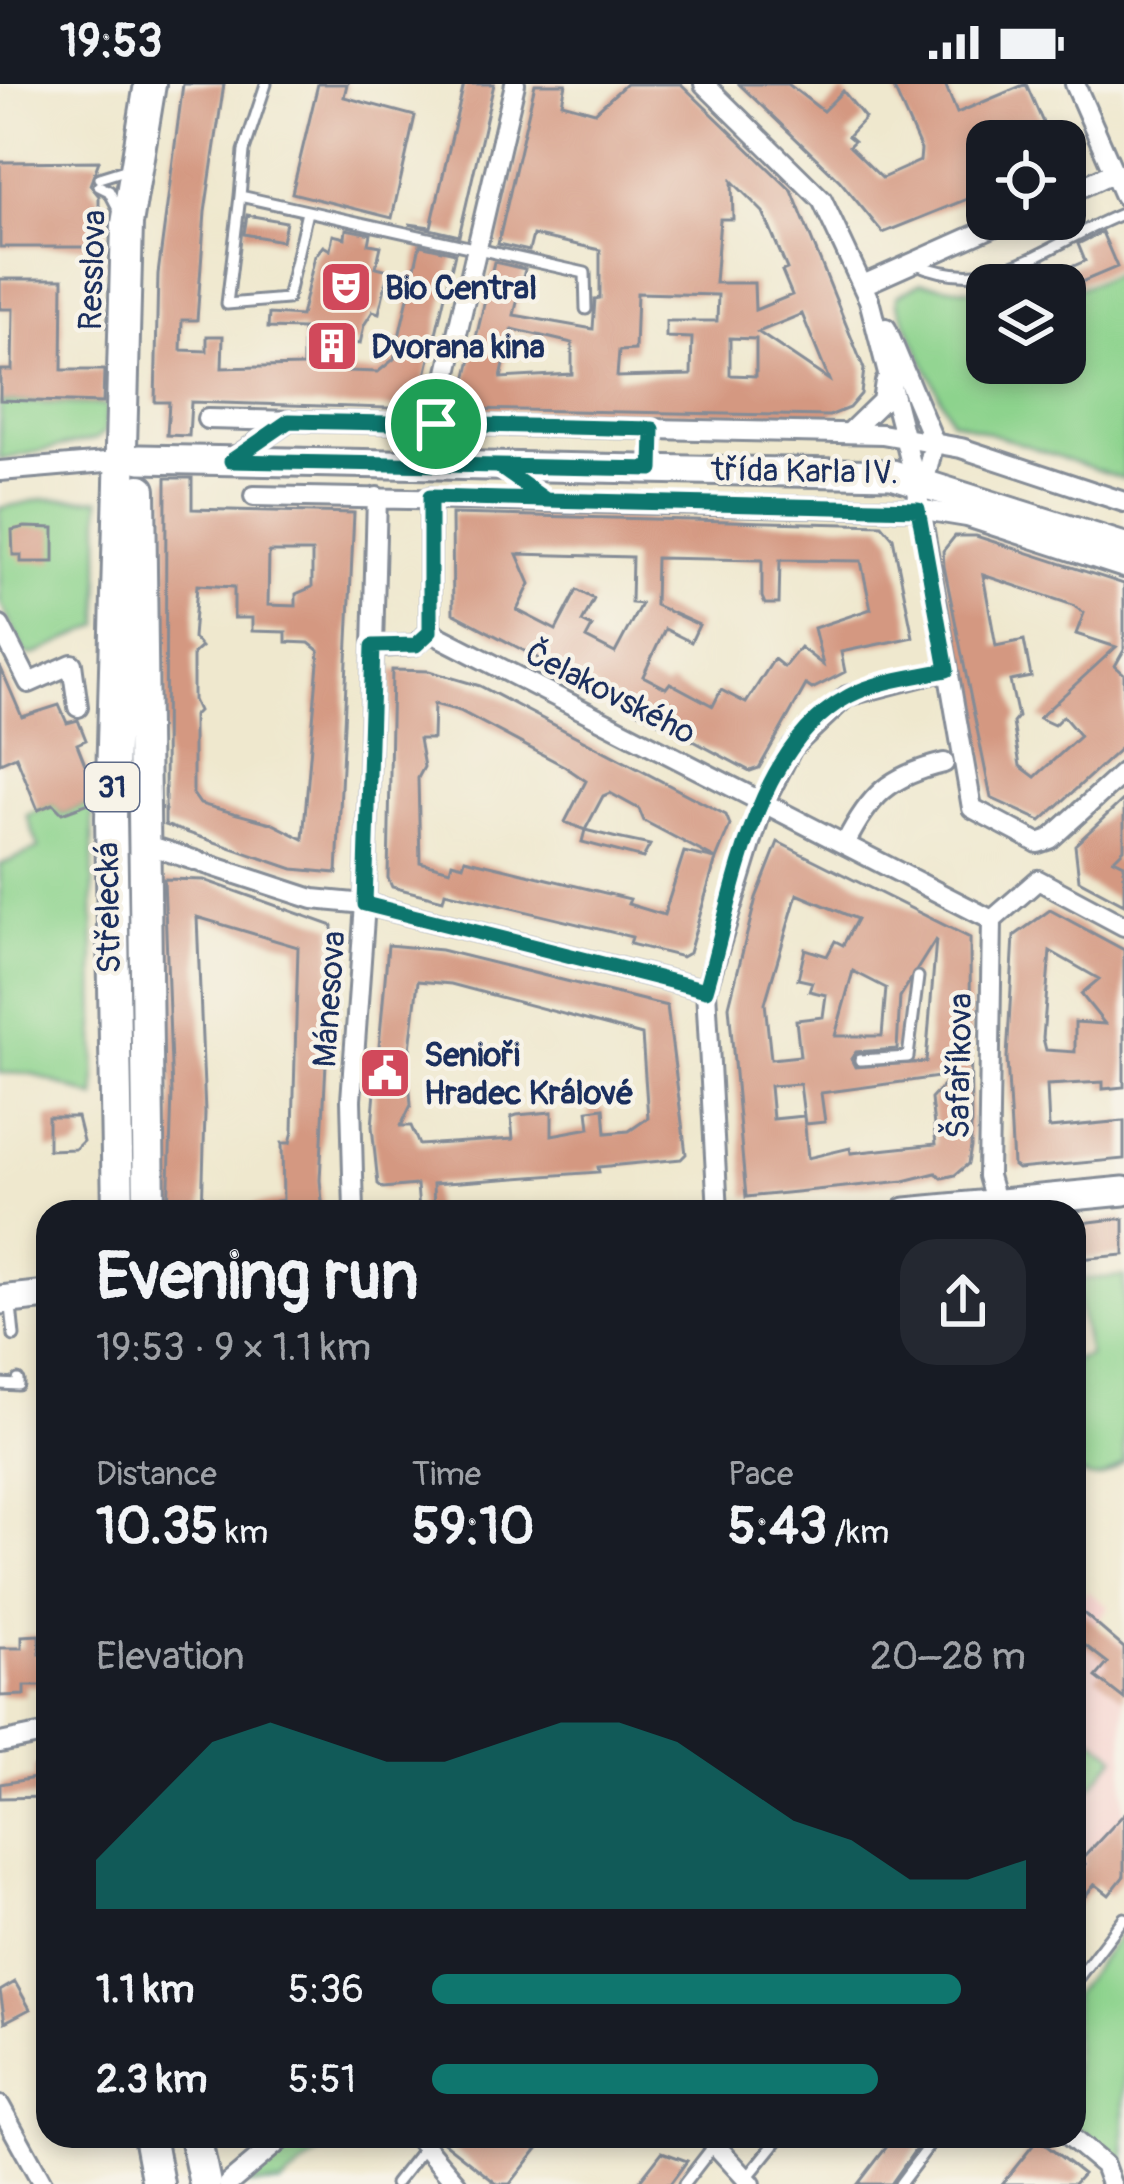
<!DOCTYPE html>
<meta charset="utf-8">
<style>
body{margin:0;font-family:Pangolin,sans-serif;background:#242831;color:#f1f3f6;height:100vh;display:flex;flex-direction:column;font-size:45px;white-space:nowrap}
*{box-sizing:border-box;margin:0}
p{font-size:39px;color:#9ea1a6}
.icon{flex:none;width:66px;height:66px;fill:none;stroke:currentColor;stroke-width:2;stroke-linecap:round;stroke-linejoin:round}
.map{position:relative;flex:1;overflow:hidden}
.sheet{position:absolute;left:36px;top:1116px;width:1050px;height:948px;display:flex;flex-direction:column;background:#171b24;border-radius:36px;box-shadow:0 6px 18px #0003}
.sheet>*{flex:none}
.buttons{position:absolute;left:966px;top:36px;display:grid;gap:24px}
.buttons a{display:grid;place-items:center;width:120px;height:120px;border-radius:24px;background:#171b24;box-shadow:0 6px 18px #0003;font-size:60px}
.pin{position:absolute;display:grid;place-items:center;width:102px;height:102px;color:#fff;margin:-51px;border:6px solid #fff;border-radius:50%;box-shadow:0 3px 12px #0007}
.round{display:grid;place-items:center;flex:none;width:126px;height:126px;border-radius:36px;background:#242831}
.summary{display:flex;align-items:center;justify-content:space-between;height:204px;padding:0 60px}
h1{font-size:66px;font-weight:700;line-height:90px}
.stats{display:grid;grid-template-columns:repeat(3,1fr);gap:18px;height:204px;padding:12px 60px}
.stats div{display:grid;align-content:center}
.stats b{font-size:51px;font-weight:700}
.stats small{font-size:33px;font-weight:400}
.stats p{font-size:33px}
.chart{height:336px;padding:24px 60px}
.chart p{display:flex;justify-content:space-between}
.chart svg{width:100%;height:216px;margin-top:12px;fill:#0f766e;opacity:.7}
ul{padding:0 60px;list-style:none;font-size:39px}
li{display:grid;grid-template-columns:192px 144px 1fr;align-items:center;height:90px}
li i{height:30px;border-radius:15px;background:#0f766e}
.status{display:flex;justify-content:space-between;align-items:center;height:84px;padding:0 60px;background:#171b24;direction:ltr}
.status svg{height:33px;fill:currentColor}
.map>svg:first-child{display:block}
.built{fill:#f7d0cd}
.green{fill:#8dd38d;stroke:#548176;stroke-width:3}
.building{fill:#d49881;fill-rule:evenodd}
.lines{fill:none;stroke-linecap:round;stroke-linejoin:round}
.lane-casing{stroke:#858c96;stroke-width:15}
.street-casing{stroke:#858c96;stroke-width:24}
.secondary-casing{stroke:#858c96;stroke-width:33}
.primary-casing{stroke:#858c96;stroke-width:36}
.lane{stroke:#fff;stroke-width:9}
.street{stroke:#fff;stroke-width:18}
.secondary{stroke:#fff;stroke-width:27}
.primary{stroke:#fff;stroke-width:30}
.route-casing{stroke:#fff;stroke-width:24}
.route{stroke:#0f766e;stroke-width:15}
.labels{text-anchor:middle;stroke-width:9;stroke-linejoin:round;paint-order:stroke}
.shield{fill:#f7f3e8;stroke:#5d6a87;stroke-width:3}
.shield-label{font-size:30px;font-weight:bold;fill:#1b2f5e}
.street-label{font-size:33px;fill:#1b2f5e;stroke:#f7f3e8}
.poi-label{font-size:33px;font-weight:bold;fill:#1b2f5e;stroke:#f7f3e8;text-anchor:start}
</style>
<div class="status"><b>19:53</b><svg viewBox="0 0 49 12"><path d="M0 12V9h3v3zM5 12V6h3v6zM10 12V3h3v9zM15 12V0h3v12zM26 1h20v11H26zM47 4h2v5h-2z"/></svg></div>
<div class="map">
<svg width="1124" height="2100" viewBox="0 0 1124 2100">
<rect width="100%" height="100%" fill="#f7f3e8"/>
<filter id="ink" filterUnits="userSpaceOnUse"><feTurbulence type="fractalNoise" baseFrequency=".00833" numOctaves="2"/><feDisplacementMap in="SourceGraphic" scale="24" xChannelSelector="R" yChannelSelector="G"/><feConvolveMatrix kernelMatrix="1 2 1 2 8 2 1 2 1" color-interpolation-filters="sRGB"/></filter>
<filter id="wash" filterUnits="userSpaceOnUse"><feTurbulence type="fractalNoise" baseFrequency=".004" numOctaves="4" result="noise"/><feDisplacementMap in="SourceGraphic" scale="48" xChannelSelector="R" yChannelSelector="G"/><feGaussianBlur stdDeviation="2.7" result="paint"/><feColorMatrix in="noise" values="0 0 0 0 0 0 0 0 0 0 0 0 0 0 0 0 0 1.4 0 .05"/><feComposite in="paint" operator="in"/></filter>
<g filter="url(#wash)">
<rect width="100%" height="100%" fill="#efe8ce"/>
<path class="built" d="M1087 1507 1109 1523 1095 1541 1124 1561V1792L1109 1811 1091 1797 1074 1826V1523Z"/>
<path class="green" d="M1124 186V395L951 336 897 220V212L921 199 987 208V279H1065V210Z
M0 318 107 321 105 348 96 355 0 376Z
M43 415H100V541L32 572 25 569 0 518V424Z
M54 720 62 730 85 721 92 726 96 1014 33 990 0 989V781L39 764 27 731Z
M1124 1192V1378C1107 1392 1093 1402 1074 1384V1276L1089 1272 1074 1196Z
M1074 1640 1116 1672 1074 1725Z
M1124 1844V2094L1114 2073 1074 2040V1910Z
M304 2052H341L281 2100H244Z"/>
<g id="blocks">
<path class="building" d="M183 0H224L205 128 197 236H182L181 266 207 267V252H223L222 284 303 282V245L268 244 269 230 301 232 315 172 323 162 330 166 333 151 345 154 346 145 371 150 369 160 381 162 376 183 389 186 379 229 373 227 364 241 360 260 348 259 347 287 378 288 394 275 420 161 455 169 418 325 191 318 189 352 167 351 169 318H155L158 190Z
M318 0H347L344 13 415 32 392 134 292 109Z
M464 0H494L459 152 409 140 431 143Z
M535 0H566L562 19 595 28 626 0H681L792 107 864 285 861 310 849 324 829 332 471 325 462 313 494 178 525 185 514 231 593 245 595 215 600 214V166L533 151 529 167 498 160ZM732 97 763 128 787 185 782 187 792 211 755 226 754 199H715L720 135H733ZM637 209 718 211 717 237H666V253L692 254 691 291 617 293 619 267 635 266ZM802 230 829 296 758 248ZM512 245 572 259V290L501 294ZM730 254 756 255V292L730 291Z
M739 0H788L823 27 843 7 865 34 848 52 854 57 849 62 882 94 920 77 921 66 892 0H945L957 29 1026 0 1051 57H987V107L883 149 840 97Z
M99 77 90 101 99 112V135L108 138 100 163H0V78Z
M247 131 286 138 282 157 244 150Z
M1102 148 1117 183 1065 205V201H1030L1085 177 1078 160Z
M0 195H63L62 286H104L103 319 0 316V286H12L13 225H0Z
M166 394H192V425L354 429 337 789 293 785 165 741ZM269 468H312V503L296 510V522L268 521ZM197 501 234 503V534H252V547L286 548V558L309 559 319 567 303 755 271 739 200 720 193 710V632L198 627 193 616V570L201 563 193 554Z
M452 430 882 441 893 454 913 553 841 568 845 588 812 605 806 601 759 684 750 687 453 529ZM517 470 632 473 631 519 641 520 615 569 586 554 592 543 582 538 594 515 577 506 556 546 517 526 530 500ZM656 474 762 476V513L765 520H779L780 476 861 477 871 525 814 544 823 581 800 563 784 583 774 575 746 619 721 606 713 622 670 599 666 604 643 592 665 545 691 558 699 541 655 521Z
M25 443 54 444V478H21V471H13L12 446Z
M955 452H976L1124 500V566L1115 582 1124 590V661L1041 737 991 714 944 482 943 467ZM983 491 1073 521 1084 529 1076 550 1116 563 1039 634 1054 641 1063 632 1080 652 1035 693 1020 682 1013 639 1018 633 1010 597 1031 593 1024 556 996 562Z
M0 582 22 633 59 621 67 639 78 636 86 656 77 660 92 698V718L62 729 53 720 38 726 16 672 0 679Z
M392 586 429 587 480 602 726 731 730 741 716 775 644 737 639 725 610 709 603 712 585 746 565 738 586 697 564 682 460 627 434 620 433 655H419L424 683 418 694 420 778 450 786 452 778 463 781 465 775 630 815 628 820 664 831 684 768 716 775 689 869 682 873 630 860 632 853 445 808 443 816 392 803 388 794Z
M1124 715V765L1114 775 1124 780V820L1079 796 1075 761Z
M585 746 617 754 650 761 643 774 582 758Z
M778 758 970 854 971 1063 968 1080 955 1091 942 1094 936 1089 904 1097 746 1113 729 922 756 814ZM797 810 857 835 843 861 835 857 827 872 805 865 798 895 812 898 809 907 826 911 823 933 796 936 800 972 771 975 765 919ZM936 855 926 978 855 983 851 975 856 968 897 965 900 913ZM853 887 886 904 882 952H835ZM953 991 931 1015 936 1060 851 1069 850 1064 808 1074 804 1032 773 1035 770 1002 800 1000 805 1040 825 1038 821 1009Z
M164 795 204 796 333 842 320 1096 323 1128H253V1121L283 1116 282 1059H290L293 1047 298 863 197 833 205 1029 202 1128H168L172 1009Z
M1050 826 1124 866V1003L1103 1005V998L1047 1001 1049 1044 1124 1037V1075L1018 1085 1013 1081 1007 974 1014 852ZM1050 867 1099 895 1081 910 1105 940 1075 938V968L1046 966 1043 954Z
M388 861 441 866 667 922 686 1070 681 1075 598 1083 599 1088 433 1100 434 1125 419 1126 417 1101 383 1104 378 1100 372 1042ZM418 897 451 900 642 951 648 1034 629 1047 606 1049 604 1024 588 1026 590 1044 552 1051V1028L517 1031 511 1033 513 1055 419 1061 411 1042H401L411 1021 408 982Z
M48 1033H77L83 1057 75 1065 48 1066Z
M1114 1135H1124V1171L1079 1175 1074 1140Z
M1074 1521 1124 1564V1615L1096 1593 1108 1579 1074 1553Z
M39 1551 40 1570H48V1602H25V1611L0 1612V1564H22V1552Z
M34 1683H48V1713L0 1714V1700L35 1694Z
M1124 1730V1792L1109 1811 1095 1800 1074 1826V1794L1085 1780 1082 1775Z
M15 1898 30 1925 5 1938 0 1907Z
M436 2052H548L510 2100H497Z
M895 2052H925L891 2100H858Z
M1038 2055 1083 2090 1074 2100H1002Z
M662 2068 687 2077 670 2100H637Z"/>
</g>
</g>
<g filter="url(#ink)">
<use href="#blocks" fill-opacity="0" stroke="#858c96" stroke-width="3"/>
<g class="lines">
<g class="lane-casing">
<path id="lane" d="M266 0 244 67 240 112 585 189 586 225
M99 94 128 85
M99 102 109 107 121 130
M240 112 227 220 287 215 307 128
M914 179C999 215 1047 158 1124 129
M860 976 908 973 918 893
M11 1222 14 1252
M0 1300 18 1301V1296
M1074 1899 1124 1834
M746 2095 781 2052
M395 2100 425 2062
M684 2100 715 2060
M900 2100 936 2052"/>
</g>
<g class="street-casing">
<path id="street" d="M704 0 822 116 869 216 915 395 972 724 1038 759
M1075 0 1124 112
M1065 111 1114 88
M863 201 1011 135
M886 244 934 358 922 409
M207 335 882 350 961 364 1124 418
M436 340 515 0
M849 349 882 317 885 298
M233 375 289 337
M0 387 129 376
M254 412 918 425 967 433 1124 484
M377 413 373 563 415 561 430 548V413
M0 542 29 599 72 580 78 623
M430 548 992 836
M1038 759 1050 755 1124 688
M845 760C870 711 889 692 944 679
M157 764 313 815 365 820 706 906
M992 836 988 1092 998 1128
M992 836 1038 796 1124 842
M354 1128 351 1016 365 820 373 563
M718 1128 706 906 763 721 792 664 847 612 947 586
M0 1659 48 1649
M0 2022 43 2100
M416 2052 457 2100
M707 2052 751 2100
M1069 2052 1104 2081 1111 2100
M228 2100 285 2052"/>
</g>
<g class="secondary-casing">
<path id="secondary" d="M140 375 892 390 1124 463
M906 1128 1124 1107
M0 1216 48 1211"/>
</g>
<g class="primary-casing">
<path id="primary" d="M140 406 149 1128
M118 1128 111 734 127 140 150 0
M149 2052 158 2100
M195 2052 205 2100"/>
</g>
<use href="#lane" class="lane"/>
<use href="#street" class="street"/>
<use href="#secondary" class="secondary"/>
<use href="#primary" class="primary"/>
</g>
</g>
<g class="lines" filter="url(#ink)">
<g class="route-casing">
<path id="route" d="M436 340 289 337 231 377 498 382 546 416 430 413V548L416 561 373 562 365 820 706 906C734 811 752 664 849 612 878 596 915 593 947 586L918 425 546 416 498 382 652 385 653 345 436 340"/>
</g>
<use href="#route" class="route"/>
</g>
<defs>
<g id="theatre-square" transform="scale(2.7)"><rect x="-9" y="-9" width="18" height="18" rx="4" fill="#d1495b" stroke="#f7f3e8"/><path d="M-5-5.5Q0-4 5-5.5V0Q5 5 0 6Q-5 5-5 0ZM-3.3-2.5H-1v1.5H-3.3ZM1-2.5H3.3v1.5H1ZM-2.8 1Q0 5.5 2.8 1Z" fill="#fff"/></g>
<g id="building-square" transform="scale(2.7)"><rect x="-9" y="-9" width="18" height="18" rx="4" fill="#d1495b" stroke="#f7f3e8"/><path d="M-4-6H4V6H1V3H-1V6H-4ZM-2.5-4.3h1.7v1.8h-1.7ZM.8-4.3h1.7v1.8H.8ZM-2.5-1h1.7V.8h-1.7ZM.8-1h1.7V.8H.8Z" fill="#fff"/></g>
<g id="civic-square" transform="scale(2.7)"><rect x="-9" y="-9" width="18" height="18" rx="4" fill="#d1495b" stroke="#f7f3e8"/><path d="M-.6-6.5H3V-4.5H.6V-3L4-1V1h2V6H-6V1h2V-1L-.6-3ZM-1.2 2.5V6h2.4V2.5Z" fill="#fff"/></g>
</defs>
<g fill-rule="evenodd">
<use href="#theatre-square" x="346" y="203"/>
<use href="#building-square" x="332" y="262"/>
<use href="#civic-square" x="385" y="989"/>
</g>
<g class="labels">
<rect class="shield" x="85" y="679" width="54" height="48" rx="9"/>
<g class="shield-label">
<text x="112" y="713">31</text>
</g>
<g class="street-label">
<text transform="translate(91 186) rotate(-88)" y="12">Resslova</text>
<text transform="translate(805 386) rotate(1)" y="12">třída Karla IV.</text>
<text transform="translate(611 608) rotate(27)" y="12">Čelakovského</text>
<text transform="translate(107 824) rotate(-91)" y="12">Střelecká</text>
<text transform="translate(328 915) rotate(-86)" y="12">Mánesova</text>
<text transform="translate(958 982) rotate(-89)" y="12">Šafaříkova</text>
</g>
<g class="poi-label">
<text x="385" y="215">Bio Central</text>
<text x="371" y="274">Dvorana kina</text>
<text x="424" y="982">Senioři<tspan x="424" dy="38">Hradec Králové</tspan></text>
</g>
</g>
</svg>
<div class="buttons">
<a><svg class="icon" aria-label="locate" viewBox="0 0 24 24"><circle cx="12" cy="12" r="6"/><path d="M12 2v4M12 18v4M2 12h4M18 12h4"/></svg></a>
<a><svg class="icon" aria-label="layers" viewBox="0 0 24 24"><path d="M12 4l9 5-9 5-9-5zM3 14l9 5 9-5"/></svg></a>
</div>
<div class="pin" style="left:436px;top:340px;background:#1e9e55"><svg class="icon" aria-label="arrive" viewBox="0 0 24 24"><path d="M6 21V4h12l-3 4 3 4H6"/></svg></div>
<section class="sheet">
<div class="summary"><div><h1>Evening run</h1><p>19:53 · 9 × 1.1 km</p></div><a class="round"><svg class="icon" aria-label="share" viewBox="0 0 24 24"><path d="M12 15V3M7 8l5-5 5 5M5 13v7h14v-7"/></svg></a></div>
<div class="stats">
<div><p>Distance</p><b>10.35<small> km</small></b></div>
<div><p>Time</p><b>59:10</b></div>
<div><p>Pace</p><b>5:43<small> /km</small></b></div>
</div>
<div class="chart"><p><span>Elevation</span>20–28 m</p>
<svg viewBox="0 0 160 44" preserveAspectRatio="none"><path d="M0 44V34L10 22L20 10L30 6L40 10L50 14L60 14L70 10L80 6L90 6L100 10L110 18L120 26L130 30L140 38L150 38L160 34V44z"/></svg>
</div>
<ul>
<li><b>1.1 km</b>5:36<i style="width:89%"></i></li>
<li><b>2.3 km</b>5:51<i style="width:75%"></i></li>
</ul>
</section>
</div>
